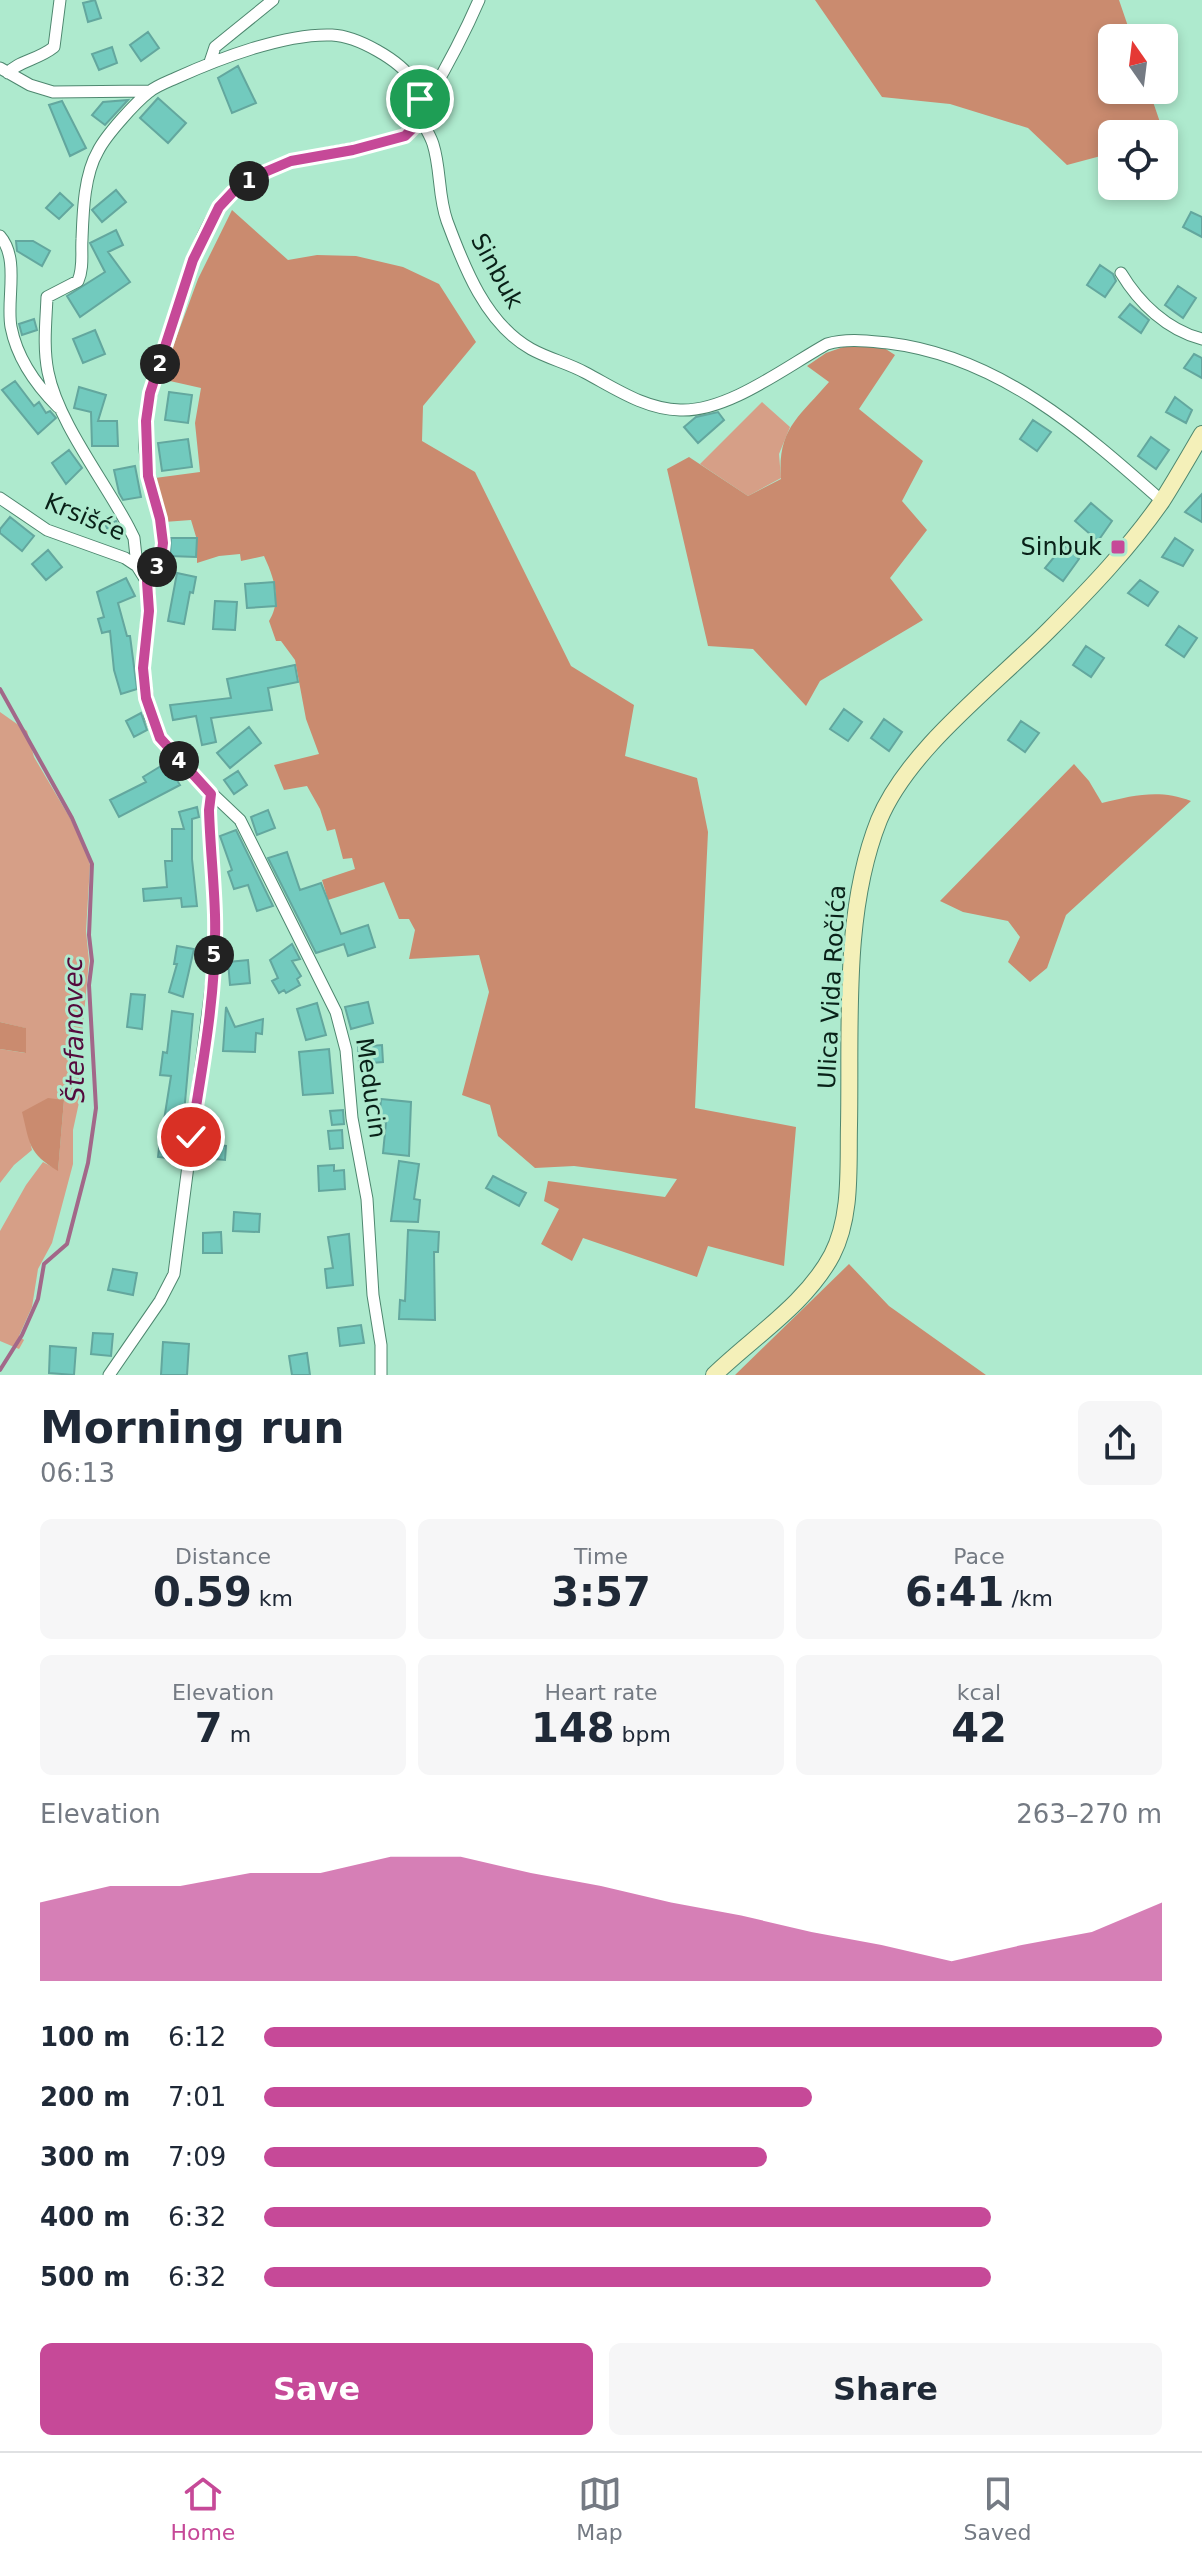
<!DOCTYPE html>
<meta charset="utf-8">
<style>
body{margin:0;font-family:"DejaVu Sans",sans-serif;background:#f6f6f7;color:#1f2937;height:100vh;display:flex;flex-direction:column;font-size:30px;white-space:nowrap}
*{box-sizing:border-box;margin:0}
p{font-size:26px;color:#747a83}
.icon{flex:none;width:44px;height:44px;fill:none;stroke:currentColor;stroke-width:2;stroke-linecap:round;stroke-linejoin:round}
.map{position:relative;height:1375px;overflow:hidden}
.sheet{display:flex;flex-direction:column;background:#fff;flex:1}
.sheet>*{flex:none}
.needle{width:52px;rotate:346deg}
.tools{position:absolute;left:1098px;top:24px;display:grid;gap:16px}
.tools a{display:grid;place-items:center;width:80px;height:80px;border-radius:12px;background:#fff;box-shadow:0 4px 12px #0003;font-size:40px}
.pin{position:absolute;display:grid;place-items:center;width:68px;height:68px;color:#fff;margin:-34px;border:4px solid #fff;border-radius:50%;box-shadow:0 2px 8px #0007}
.km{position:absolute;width:40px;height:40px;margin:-20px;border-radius:50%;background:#222;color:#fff;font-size:22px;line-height:40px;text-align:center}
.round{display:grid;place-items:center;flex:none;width:84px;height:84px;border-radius:12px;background:#f6f6f7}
.headline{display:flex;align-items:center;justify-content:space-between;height:136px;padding:0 40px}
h1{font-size:44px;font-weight:800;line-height:60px}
.stats{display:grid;grid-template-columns:repeat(3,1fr);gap:12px;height:136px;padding:8px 40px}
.stats div{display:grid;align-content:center;border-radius:12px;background:#f6f6f7;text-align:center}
.stats b{font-size:40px;font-weight:800}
.stats small{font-size:22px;font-weight:400}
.stats p{font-size:22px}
.chart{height:224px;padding:16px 40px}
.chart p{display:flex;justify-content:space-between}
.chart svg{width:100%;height:144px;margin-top:8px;fill:#c64998;opacity:.7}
.button{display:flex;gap:16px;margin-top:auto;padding:16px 40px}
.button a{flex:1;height:92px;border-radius:12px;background:#c64998;color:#fff;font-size:32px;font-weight:800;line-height:92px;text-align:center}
.button a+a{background:#f6f6f7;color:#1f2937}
ul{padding:0 40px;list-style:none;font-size:26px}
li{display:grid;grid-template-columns:128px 96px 1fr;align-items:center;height:60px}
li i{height:20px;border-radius:10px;background:#c64998}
.tab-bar{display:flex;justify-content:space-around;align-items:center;height:112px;border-top:2px solid #e0e1e3;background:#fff;font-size:22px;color:#747a83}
.tab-bar a{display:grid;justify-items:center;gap:4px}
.tab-bar .on{color:#c64998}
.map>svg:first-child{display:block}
.green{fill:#d69f87}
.forest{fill:#ca8b6f}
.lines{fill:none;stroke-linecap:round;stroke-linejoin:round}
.stream{stroke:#a26889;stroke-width:4}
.building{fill:#72cabe;stroke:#63a79e;stroke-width:2}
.minor-casing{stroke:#4e876f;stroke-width:13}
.secondary-casing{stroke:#4e876f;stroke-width:18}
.minor{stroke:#fff;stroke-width:11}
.secondary{stroke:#f4f0b9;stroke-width:16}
.route-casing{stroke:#fff;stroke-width:16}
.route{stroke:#c64998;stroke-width:10}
.poi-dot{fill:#c64998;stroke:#aeeace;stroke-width:3}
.labels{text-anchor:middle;stroke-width:6;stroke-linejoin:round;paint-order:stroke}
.street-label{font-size:24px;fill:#092118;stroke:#aeeace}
.poi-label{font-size:24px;fill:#092118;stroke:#aeeace;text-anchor:end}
.water-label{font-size:26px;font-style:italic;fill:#540a3c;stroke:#aeeace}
</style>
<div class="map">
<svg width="1202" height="1375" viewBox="0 0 1202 1375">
<rect width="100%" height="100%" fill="#aeeace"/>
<path class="green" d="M762 402 790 427 779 454 781 478 748 496 700 464Z
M0 712 27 731 34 757 70 818 86 850 90 865 86 931 89 961 80 1056V1098L73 1130V1164L52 1243 38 1269 32 1307 19 1336 24 1340 19 1349 0 1341V1231L26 1185 43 1162 58 1170 64 1100 23 1112 32 1150 14 1165 0 1183V1049L25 1053V1028L0 1022Z"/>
<path class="forest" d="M815 0H1119L1132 38H1112V90H1149L1164 134H1112V153L1067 165 1028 128 950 104 882 97Z
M232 210 288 260 317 255 356 256 403 267 439 284 476 342 423 406 422 441 475 472 571 666 634 705 625 756 697 778 708 832 695 1108 796 1127 784 1266 708 1246 697 1277 583 1238 572 1261 541 1244 559 1209 544 1201 548 1181 665 1197 677 1179 574 1166 535 1168 498 1136 490 1105 462 1095 489 992 479 955 409 959 415 930 409 919H399L384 882 328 900 322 880 355 869 352 858 343 859 335 829 327 831 320 809 307 786 284 790 274 765 319 754 306 719 295 660 281 641H276L269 621C282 600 274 578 264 556L241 561 240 554 219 556 197 563V540L191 520 164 522 155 478 200 472 195 423 201 388 161 379 198 279Z
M849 345 881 346 895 355 859 409 923 461 902 501 927 530 890 578 923 620 820 681 806 706 753 649 708 646 667 469 689 457 748 496 781 479C777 429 799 417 829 382L807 366 826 353Z
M1074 764 1089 781 1102 803C1134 795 1160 789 1191 801L1066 915 1047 968 1030 982 1008 962 1020 937 1008 921 963 912 940 901Z
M0 1022 26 1028V1053L0 1049Z
M48 1098 64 1100 58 1171C28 1153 30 1144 22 1112Z
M849 1264 889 1306 986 1375H735Z"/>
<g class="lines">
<path class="stream" d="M0 689 72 818 92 864 89 935 92 961 89 985 96 1108 88 1163 67 1244 44 1264 38 1299 22 1335 0 1370"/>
</g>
<path class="building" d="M95 0 101 18 88 22 83 3Z
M148 32 159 48 141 61 130 45Z
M112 47 117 63 99 70 92 54Z
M238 66 256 103 232 113 218 78Z
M158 98 186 123 168 143 140 118Z
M128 100 105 125 92 115 103 102Z
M62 101 86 148 70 156 49 105Z
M116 190 126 202 102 222 92 210Z
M60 193 73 205 59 219 46 208Z
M1191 212 1202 217V237L1183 227Z
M116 230 123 245 108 252 130 282 80 317 67 296 105 272 90 243Z
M16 241H33L50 251 42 266 17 251Z
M1100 265 1113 274 1116 281 1105 297 1087 285Z
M1178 286 1196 298 1183 318 1165 305Z
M1130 304 1149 320 1141 333 1119 317Z
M34 319 37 330 22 335 19 324Z
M95 330 105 354 83 363 73 339Z
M1194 354 1202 358V378L1184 368Z
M15 381 34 406 39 402 46 413 50 411 56 418 38 434 2 390Z
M79 387 106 395 98 421H117L118 446H92L91 412 74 408Z
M169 392 192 395 188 423 165 420Z
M1175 397 1192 410 1186 423 1166 412Z
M718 412 724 420 698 443 684 427 696 417Z
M1033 420 1051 432 1037 451 1020 439Z
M1151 437 1169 450 1156 469 1138 456Z
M188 439 192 467 162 471 158 443Z
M69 450 82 468 66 484 52 463Z
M135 466 141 497 123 500 119 493 114 470Z
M1202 494V522L1185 512Z
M1091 503 1112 521 1098 541 1075 521Z
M10 517 34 536 22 551 0 533V529Z
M116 521 123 534 112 539 106 526Z
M171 538H197L196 557 170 556Z
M1175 538 1193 550 1183 566 1162 557Z
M1064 545 1079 559 1063 581 1045 568Z
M48 550 62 567 46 580 32 564Z
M177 573 196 577 193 593 190 592 184 624 168 621Z
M126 578 135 596 118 603 127 636H130L137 689 121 694 114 670 110 631 102 633 98 619 104 617 97 592Z
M1140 580 1158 592 1148 606 1128 593Z
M274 582 276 606 247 608 245 584Z
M215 601 237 602 235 630 213 629Z
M1179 626 1197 638 1184 657 1166 645Z
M1086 646 1104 658 1091 677 1073 665Z
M295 665 298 682 268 688 272 710 211 718 216 742 202 745 196 716 173 720 170 705 231 698 227 679Z
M844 709 862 722 848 741 830 729Z
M141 713 147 730 134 737 126 721Z
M884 719 902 732 889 751 871 738Z
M1021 721 1039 733 1025 752 1008 740Z
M249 727 261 743 230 768 217 753Z
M166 763 180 785 119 817 110 800 146 782 143 777Z
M238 771 247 785 234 794 224 780Z
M197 807 199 817 192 819V859L197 906 182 907 181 898 144 901 143 889 167 887 165 861H172V829H184L179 812Z
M268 810 275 828 257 835 251 817Z
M236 830 273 906 257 911 248 885 234 889 228 872 232 870 220 836Z
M287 852 300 890 321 883 341 934 368 925 375 947 348 956 344 944 316 953 268 858Z
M292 944 300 959 292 961 301 976 297 979 300 985 286 993 284 990 279 993 272 981 278 978 270 960Z
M177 946 194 949 183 997 169 992 177 964H174Z
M248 960 250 983 230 985 228 962Z
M131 994 145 995 142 1029 127 1027Z
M368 1002 373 1023 351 1029 345 1007Z
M317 1003 326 1035 306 1040 297 1009Z
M226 1007 235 1027 263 1019 262 1034 256 1033 255 1052 223 1051Z
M172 1011 193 1014 183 1124 164 1120 171 1076 160 1075 163 1052 167 1053Z
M382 1045 383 1062 359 1064 358 1047Z
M329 1049 333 1093 303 1095 299 1052Z
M381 1099 411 1102 409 1156 383 1153 386 1122 379 1121Z
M343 1110 344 1124 332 1125 330 1111Z
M342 1130 343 1148 330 1149 328 1131Z
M160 1140 176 1142 174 1159 158 1157Z
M204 1144 226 1146 225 1160 203 1158Z
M399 1161 419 1164 414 1199 420 1200 418 1222 391 1221Z
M334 1165V1171L344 1170 345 1189 319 1191 318 1166Z
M493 1176 526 1193 519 1206 486 1188Z
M234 1212 260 1214 259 1232 233 1231Z
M408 1230 439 1232 438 1252H434L435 1320 399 1319 400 1300 405 1301Z
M221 1232 222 1253H203V1233Z
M349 1234 353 1285 327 1288 325 1269 333 1268 328 1237Z
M113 1269 137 1273 133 1295 108 1290Z
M361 1325 364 1343 340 1346 338 1328Z
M93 1333 113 1334 111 1356 91 1354Z
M163 1342 189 1344 187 1375H161Z
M50 1346 76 1348 74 1375 49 1373Z
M307 1353 310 1375H292L289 1356Z"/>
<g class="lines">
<g class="minor-casing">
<path id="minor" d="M210 62 215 47 273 0
M0 68 30 85 53 92 149 91
M8 73C18 61 38 60 54 47L60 0
M0 236C20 259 6 300 11 327 17 358 36 385 58 407
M1121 273C1139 303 1167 330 1202 339
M0 498 47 530 125 558 137 566 147 582 149 595 143 668 150 716 160 738 184 767 240 820 336 1012 346 1050 352 1118 367 1199 373 1295 381 1345V1375
M137 566 134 538 128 526C103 479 58 422 48 372 43 347 46 322 47 297L78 281C84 267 81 253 82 239 83 212 84 175 98 151 106 135 135 103 149 92 156 86 167 82 176 78 218 59 285 33 332 35 357 36 400 60 413 81 420 92 419 105 421 116 423 126 430 134 433 144 441 169 438 196 447 221 464 267 486 324 531 349 549 359 568 363 586 373 616 389 645 409 680 410 728 412 787 366 827 344 847 338 868 341 888 343 998 356 1082 430 1162 501
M147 582C151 576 157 569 160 562 171 533 146 481 145 448 144 399 163 353 178 307 189 274 199 235 220 206 255 158 322 157 374 144 385 142 400 140 408 133 422 123 422 110 429 97 449 63 463 37 479 0
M109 1375 160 1301 174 1274 213 973 215 916 209 810 211 794"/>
</g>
<g class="secondary-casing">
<path id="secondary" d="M714 1375C753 1337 806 1304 832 1255 852 1216 848 1168 849 1125 851 1026 842 913 879 820 909 748 996 684 1051 628 1090 589 1130 547 1162 501 1176 479 1189 456 1202 434"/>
</g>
<use href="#minor" class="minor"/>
<use href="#secondary" class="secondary"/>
</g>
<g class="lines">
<g class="route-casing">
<path id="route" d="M191 1137C203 1064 217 989 215 915 214 880 210 845 209 810L211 794 160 738 146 698 143 668 149 611 147 582 161 559 163 543 160 519 148 476 146 421 150 393 193 260 219 207 233 192 258 175 291 161 353 150 405 136 422 119 420 99"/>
</g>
<use href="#route" class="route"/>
</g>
<rect class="poi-dot" x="1110" y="539" width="16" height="16" rx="4"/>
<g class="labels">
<g class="street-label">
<text transform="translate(497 271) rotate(61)" y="8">Sinbuk</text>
<text transform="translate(85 517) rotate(23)" y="8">Krsišće</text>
<text transform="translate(832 987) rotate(-87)" y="8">Ulica Vida Ročića</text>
<text transform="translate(371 1088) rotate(82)" y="8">Meducin</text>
</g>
<g class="poi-label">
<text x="1102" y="555">Sinbuk</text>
</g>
<g class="water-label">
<text transform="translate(74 1030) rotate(-91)" y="9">Štefanovec</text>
</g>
</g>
</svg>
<div class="tools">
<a><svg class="needle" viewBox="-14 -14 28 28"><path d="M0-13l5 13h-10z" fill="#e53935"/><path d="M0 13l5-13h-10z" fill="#747a83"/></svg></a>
<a><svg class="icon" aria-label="locate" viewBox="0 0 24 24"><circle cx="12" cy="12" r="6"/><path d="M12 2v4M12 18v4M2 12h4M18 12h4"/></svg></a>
</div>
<div class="pin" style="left:420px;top:99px;background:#1e9e55"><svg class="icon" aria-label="arrive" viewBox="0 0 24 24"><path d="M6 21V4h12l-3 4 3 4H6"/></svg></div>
<div class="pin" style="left:191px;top:1137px;background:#d93025"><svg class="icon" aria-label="check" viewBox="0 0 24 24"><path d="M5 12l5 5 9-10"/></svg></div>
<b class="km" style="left:249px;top:181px">1</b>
<b class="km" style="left:160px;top:364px">2</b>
<b class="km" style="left:157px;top:567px">3</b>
<b class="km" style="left:179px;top:761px">4</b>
<b class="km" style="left:214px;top:955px">5</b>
</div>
<section class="sheet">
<div class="headline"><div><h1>Morning run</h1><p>06:13</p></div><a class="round"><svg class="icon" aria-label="share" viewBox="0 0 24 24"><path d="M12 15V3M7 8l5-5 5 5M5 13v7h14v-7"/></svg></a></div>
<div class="stats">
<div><p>Distance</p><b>0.59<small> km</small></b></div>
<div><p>Time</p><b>3:57</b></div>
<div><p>Pace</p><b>6:41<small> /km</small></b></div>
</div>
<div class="stats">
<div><p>Elevation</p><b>7<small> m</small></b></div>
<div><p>Heart rate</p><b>148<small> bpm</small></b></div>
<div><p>kcal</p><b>42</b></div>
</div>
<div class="chart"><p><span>Elevation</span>263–270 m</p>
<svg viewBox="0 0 160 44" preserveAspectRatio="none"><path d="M0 44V20L10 15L20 15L30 11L40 11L50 6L60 6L70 11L80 15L90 20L100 24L110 29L120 33L130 38L140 33L150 29L160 20V44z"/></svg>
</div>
<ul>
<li><b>100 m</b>6:12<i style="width:100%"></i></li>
<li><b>200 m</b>7:01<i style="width:61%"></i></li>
<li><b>300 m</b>7:09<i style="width:56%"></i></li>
<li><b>400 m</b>6:32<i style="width:81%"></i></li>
<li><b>500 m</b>6:32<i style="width:81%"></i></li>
</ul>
<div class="button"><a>Save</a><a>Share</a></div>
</section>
<nav class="tab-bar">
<a class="on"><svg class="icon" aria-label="home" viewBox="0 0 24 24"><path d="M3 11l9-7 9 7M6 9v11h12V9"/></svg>Home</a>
<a><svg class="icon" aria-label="map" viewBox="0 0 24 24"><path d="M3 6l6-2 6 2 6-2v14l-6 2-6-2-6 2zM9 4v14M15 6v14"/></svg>Map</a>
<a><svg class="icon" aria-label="saved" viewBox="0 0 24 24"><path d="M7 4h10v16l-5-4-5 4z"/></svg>Saved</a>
</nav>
